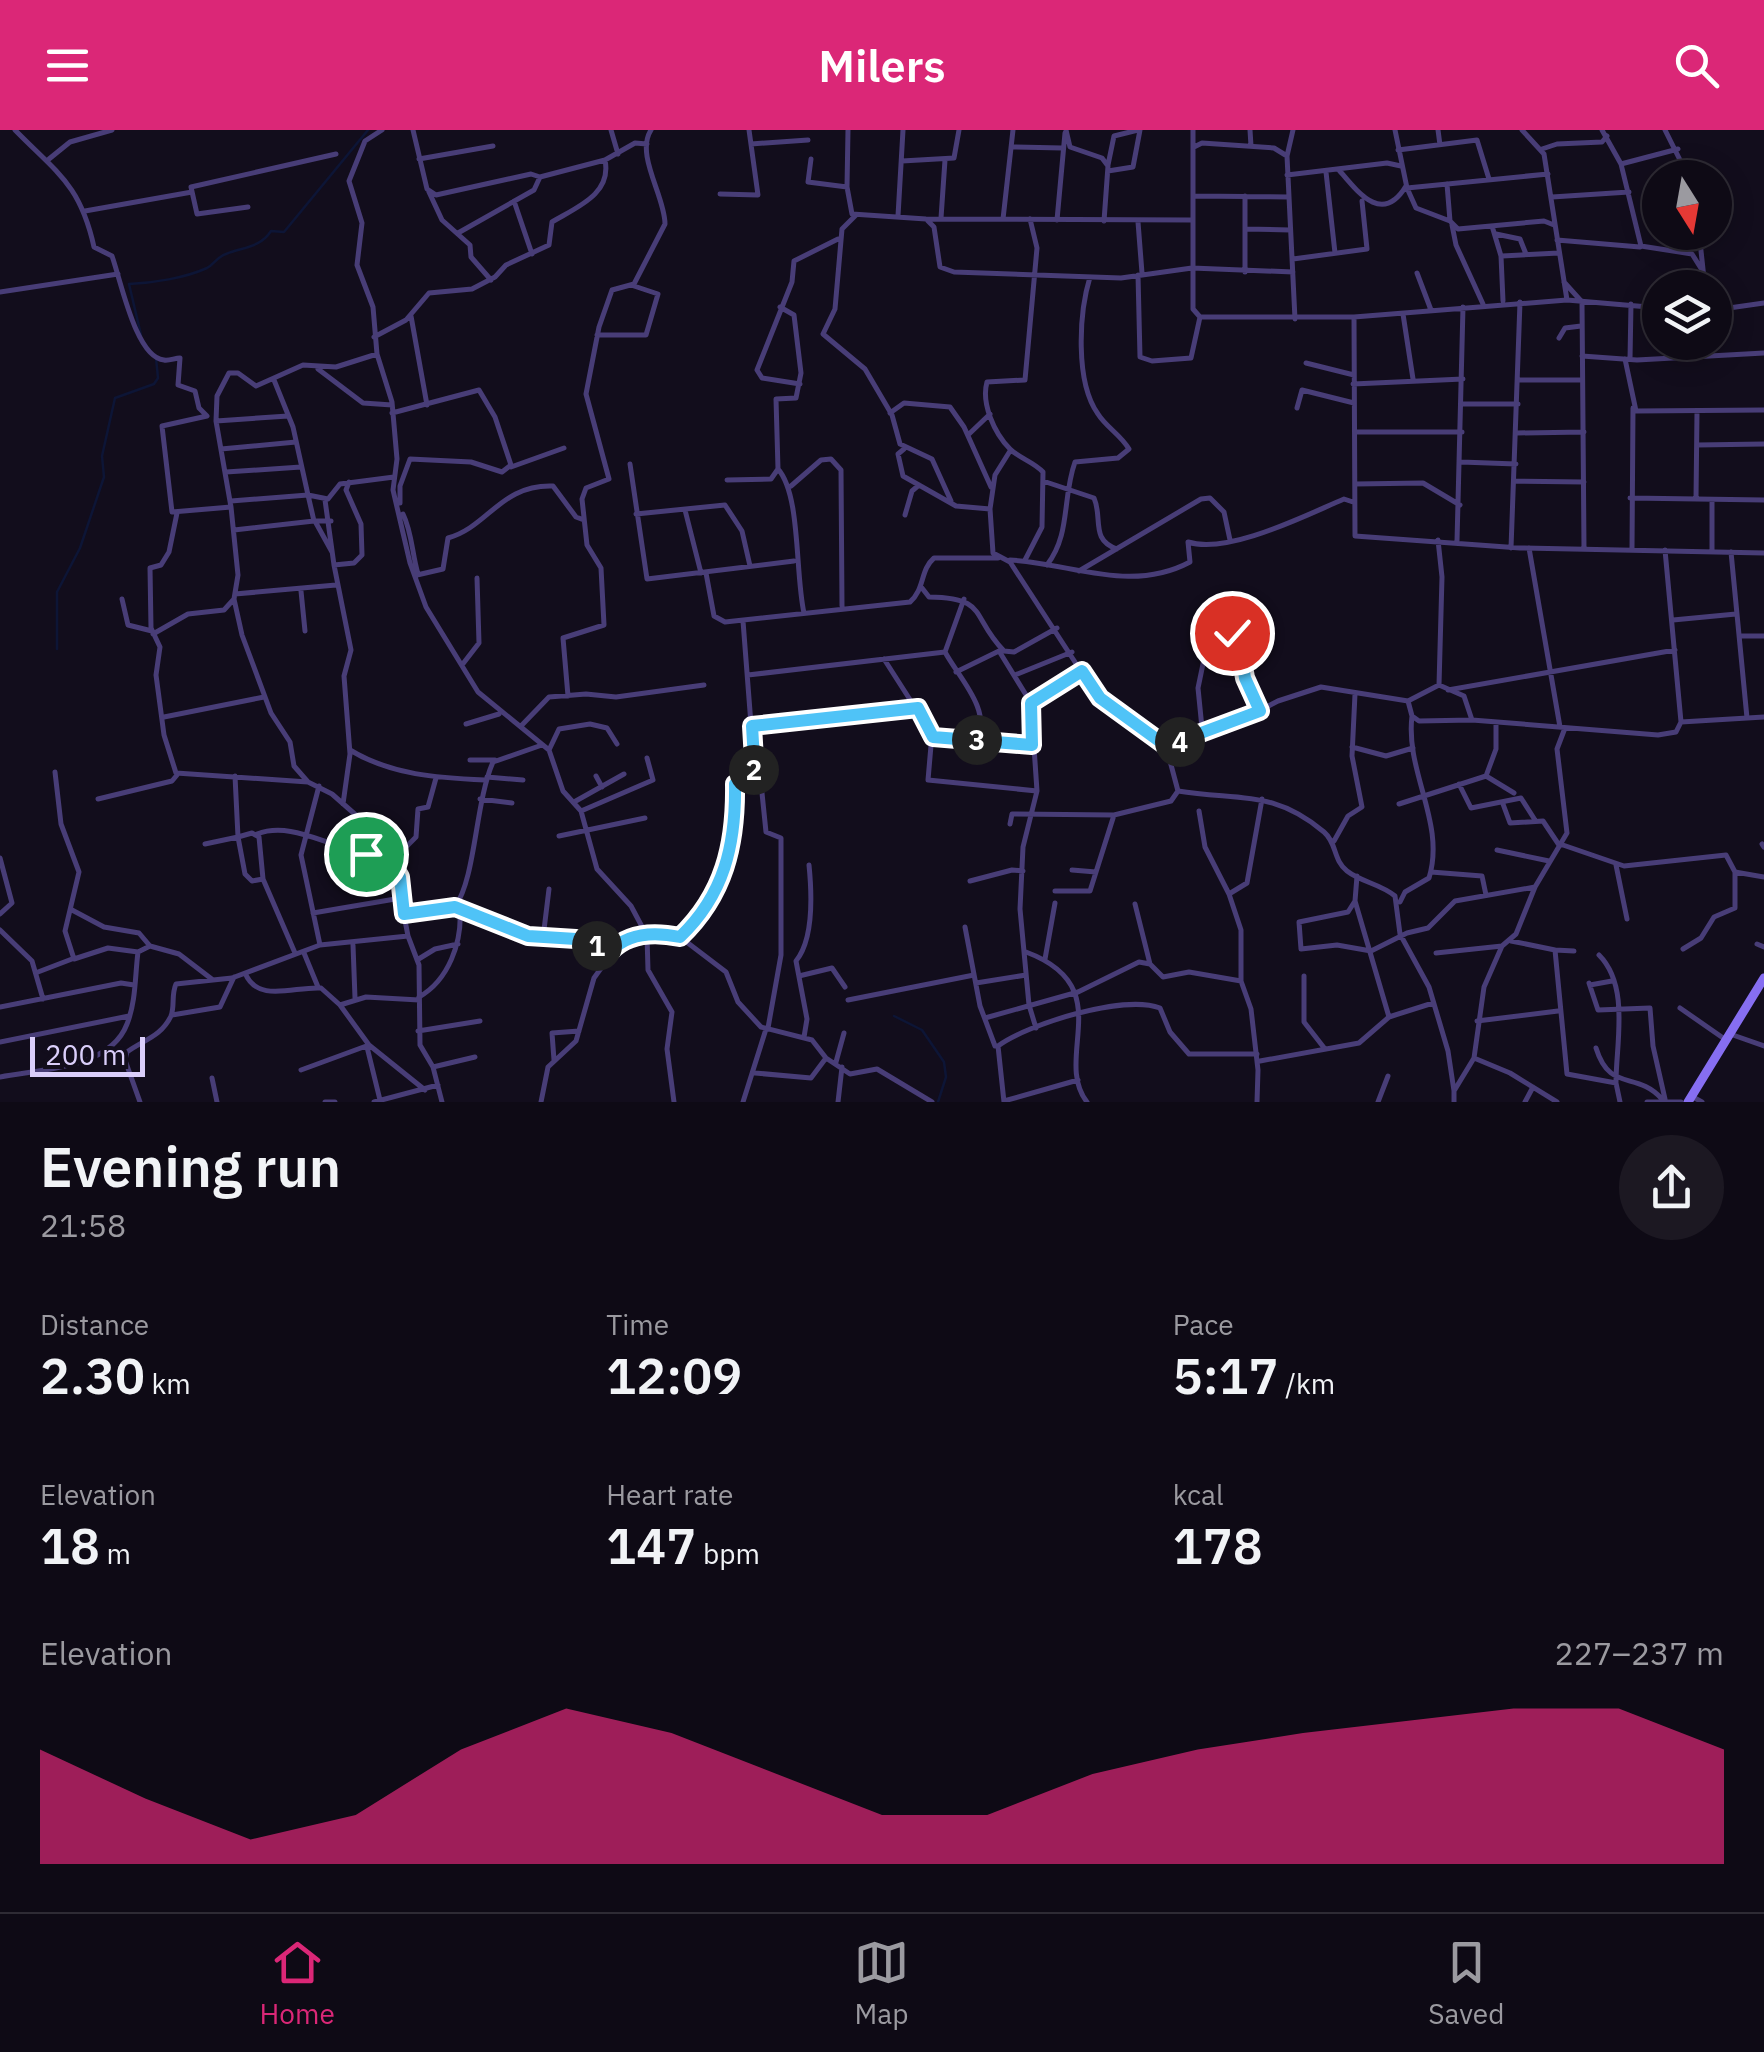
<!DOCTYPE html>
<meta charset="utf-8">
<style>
body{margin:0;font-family:"IBM Plex Sans",sans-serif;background:#1c1822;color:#f1f3f6;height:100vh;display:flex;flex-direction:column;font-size:38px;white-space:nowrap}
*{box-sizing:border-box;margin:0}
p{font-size:32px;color:#9b9aa0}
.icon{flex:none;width:55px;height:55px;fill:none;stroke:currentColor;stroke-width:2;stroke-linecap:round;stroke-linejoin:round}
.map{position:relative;height:972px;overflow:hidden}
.sheet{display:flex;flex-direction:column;background:#0e0a15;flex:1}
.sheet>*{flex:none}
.needle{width:65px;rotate:169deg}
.controls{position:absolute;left:1642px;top:30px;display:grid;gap:20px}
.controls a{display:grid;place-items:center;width:90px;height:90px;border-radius:50%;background:#0e0a15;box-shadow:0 5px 25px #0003,0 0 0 2px #2e2b34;font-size:50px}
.scale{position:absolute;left:30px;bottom:25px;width:115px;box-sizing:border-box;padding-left:10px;border:5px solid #dacefa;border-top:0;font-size:28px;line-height:35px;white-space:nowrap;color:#dacefa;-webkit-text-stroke:8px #120d1c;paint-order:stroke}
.pin{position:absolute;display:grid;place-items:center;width:85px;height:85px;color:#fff;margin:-42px;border:5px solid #fff;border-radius:50%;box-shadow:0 2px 10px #0007}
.km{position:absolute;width:50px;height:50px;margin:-25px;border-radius:50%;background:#222;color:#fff;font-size:28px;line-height:50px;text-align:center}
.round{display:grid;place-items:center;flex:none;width:105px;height:105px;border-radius:52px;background:#1c1822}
.head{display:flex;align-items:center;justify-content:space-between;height:170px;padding:0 40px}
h1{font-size:55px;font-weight:600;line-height:75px}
.metrics{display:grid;grid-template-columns:repeat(3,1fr);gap:15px;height:170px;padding:10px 40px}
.metrics div{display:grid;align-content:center}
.metrics b{font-size:50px;font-weight:600}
.metrics small{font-size:28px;font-weight:400}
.metrics p{font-size:28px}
.chart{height:280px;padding:20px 40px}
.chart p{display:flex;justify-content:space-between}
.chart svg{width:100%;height:180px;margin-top:10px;fill:#db2777;opacity:.7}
header{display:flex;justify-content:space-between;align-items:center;height:130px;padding:0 40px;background:#db2777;color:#fff;font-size:45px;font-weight:600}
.dock{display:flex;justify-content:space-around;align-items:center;height:140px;border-top:2px solid #2e2b34;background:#0e0a15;font-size:28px;color:#9b9aa0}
.dock a{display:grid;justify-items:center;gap:5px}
.dock .on{color:#db2777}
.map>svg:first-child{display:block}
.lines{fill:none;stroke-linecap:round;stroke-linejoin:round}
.stream{stroke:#0d1536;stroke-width:2.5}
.minor{stroke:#483d77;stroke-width:5}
.secondary{stroke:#866ef1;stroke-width:9}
.route-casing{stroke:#fff;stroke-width:20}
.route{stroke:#4fc3f7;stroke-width:12}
</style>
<header><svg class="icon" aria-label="menu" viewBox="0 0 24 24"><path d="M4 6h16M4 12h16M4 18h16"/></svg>Milers<svg class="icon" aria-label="search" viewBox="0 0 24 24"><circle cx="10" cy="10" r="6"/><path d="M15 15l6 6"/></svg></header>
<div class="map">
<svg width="1764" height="972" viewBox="0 0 1764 972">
<rect width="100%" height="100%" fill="#120d1c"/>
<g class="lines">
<path class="stream" d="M141 205 129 154C153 153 185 148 207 138 214 134 217 127 226 124 243 117 260 118 271 101L284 102 368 0
M57 519V462L80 418 104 347 102 326 115 268 154 254 158 248 156 228
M894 886 922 900 944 932 946 947 938 972"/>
<path class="minor" d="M15 0C57 43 80 54 94 117L112 126C121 151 136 228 164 230 169 231 175 228 180 228L178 255 195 261 199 278 207 286 162 296 172 382 231 377
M382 0 365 11 349 51 362 93 357 135 373 177 377 224 392 272 397 329 393 360 410 433 426 477 478 562 549 620 563 661 581 681 597 739 631 776 647 806 648 840 672 882 667 919 674 972
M413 0 427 59 436 65 531 44 540 47 605 30 635 13 647 14
M611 0 618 24
M848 0 847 57 852 84 926 89 1191 90
M1066 0 1070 17 1102 28 1108 36 1104 91
M1193 0V179L1200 187H1354L1567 170 1660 178
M1250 0 1251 16
M1293 0 1287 26 1295 189
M1395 0 1407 58 1548 44
M1438 0 1440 15
M1522 0 1544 24 1567 170
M1602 0 1621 34 1641 116 1692 124 1702 140
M1665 0 1689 48
M751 14 808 10
M1012 17 1062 18
M1194 17 1202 13 1274 18 1287 26
M1542 19 1557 14 1602 12 1607 6
M1398 20 1477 10 1489 49
M49 29 70 12 112 0
M419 29 493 16
M811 29 808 52 847 57
M902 31 954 28 959 0
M1621 34 1678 19
M1108 35 1114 6 1138 0
M1339 40C1357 61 1382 96 1406 56
M1108 41 1133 37 1140 0
M1326 42 1335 123
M1287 45 1387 33 1401 36
M1447 54 1450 91 1458 99 1544 91 1554 95
M1407 58 1416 78 1450 91
M429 62 442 90 470 115 471 127 491 150
M720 64 758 65 749 0
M1193 66 1289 67
M1552 67 1629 62
M514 71 532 124
M248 77 197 84 191 57 336 24
M85 81 192 62
M856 85 842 99 835 179 823 204 865 239 892 285 900 314 932 329 951 371
M898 86 903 0
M941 88 945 30
M1003 89 1013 0
M1057 90 1065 3
M928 91 934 97 940 137 954 142 1121 148 1192 138 1293 142
M1138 92 1142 143
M1452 95 1456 115 1483 174
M1492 96 1501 126 1503 171
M1245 99 1290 100
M1699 102 1705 158
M458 103 534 60 540 47
M1496 104 1520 109 1526 124
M1557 110 1640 117
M1502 126 1559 123
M1293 129 1367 119 1362 71
M1245 142V66
M1417 143 1431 180
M1138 145 1140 227 1152 231 1191 228 1200 187
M1564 152 1582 172 1584 419
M0 162 118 144
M1715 180 1764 173
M1403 184 1413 249
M411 186 427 275
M1354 187 1355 406 1520 418 1764 423
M597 205H646L658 164 631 155
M374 207 406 190 429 163 472 159 495 147 506 135 549 115 552 92C577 77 612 64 605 30
M1559 208 1565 198 1581 196
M1676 212V228
M377 224 336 237 303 235 256 256 238 243H229L217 266 216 291 231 377 238 445 234 469 242 505 271 583 290 612 294 636 308 652 332 664 357 686 394 733 408 806 419 835 420 915 433 937 442 972
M1582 226 1637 230 1764 223
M1625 229 1636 281 1764 280
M1630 229 1631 174
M1306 233 1354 245
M318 239 363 273 392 275
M274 250 293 297 308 365 328 369 340 354 394 347
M1520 250H1581
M800 254 762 248 757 240 792 152 794 131 838 109
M1353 254 1463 249
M1463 274H1518
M1297 278 1302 260 1354 273
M392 283 479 260 495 287 511 335 502 342 471 332 410 329 400 356V373
M890 283 904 273 950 277 964 297 991 357
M216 291 288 286
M1356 302H1462
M1517 303 1584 302
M968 305 990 284
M1697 315 1764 314
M221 319 296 312
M904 319 898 324 903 346 956 376 990 379 993 423 1010 432 1099 569 1166 616 1178 661C1238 671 1273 659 1324 702 1337 713 1333 730 1347 741 1361 752 1381 754 1395 766L1400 804 1429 857 1448 921 1454 961
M1461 332 1516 334
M630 334 647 449 794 431
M511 337 564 318
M778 339C801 365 795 444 804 483
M226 342 301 337
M727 350 771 349 778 339 776 269 796 268 801 243 794 185 780 177
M1043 351 1094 368C1103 388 1090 410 1117 419
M1515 351 1584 352
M1355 354 1423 353 1460 375
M791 356 821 330 831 329 841 340 842 476
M1630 368 1764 370
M1696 369 1697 282
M325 370 334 435
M231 371 308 365 314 391H331
M990 379 995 345 1010 321
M685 380 701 443
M177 383 169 422 161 435 150 438 151 498 160 517 156 545 164 605 176 643 308 652
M403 384C412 402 412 424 418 444
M636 384 725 375 742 401 750 436
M905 385 912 361 919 355
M316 393 332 422
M234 400 314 391
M1457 411 1463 177
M1511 418 1520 172
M1529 418 1560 597
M1632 419 1633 278
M1665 420 1681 592 1764 587
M1712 422V370
M1731 422 1747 588
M1010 430C1071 433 1130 464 1190 432L1188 412C1228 425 1306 385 1344 369L1353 372
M1025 430 1042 397 1043 342C1034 332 1019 328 1010 319 994 303 981 273 987 252L1025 250 1037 118 1030 89
M1047 435C1071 404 1062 368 1075 332L1118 328 1129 319C1121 305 1106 297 1098 284 1075 252 1079 183 1090 147
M1079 441 1201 369 1210 368 1224 382 1230 410
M706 443 714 486 725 492 910 472C925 459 920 440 934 428H998
M417 445 443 439 448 408C488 397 501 354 553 356L576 387 584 390
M922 458 929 467C989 468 970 486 1004 521L1014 522 1057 498
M301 461 305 501
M235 464 336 455
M122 469 128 495 152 501
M1673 490 1736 484
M153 504 188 484 224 480 234 469
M1740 506H1764
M945 522 964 469
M884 529 932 604 928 650 1037 661
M462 535 479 513 477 448
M956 542 999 521 1031 573
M748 545 945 522C959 548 992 580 977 610
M1015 545 1072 522
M1439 555 1464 566 1472 590
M1448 560 1675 520
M568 566 563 508 604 495 601 438 587 415 582 369 586 358 609 349 586 264 599 197 612 160 634 154 665 94C665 66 635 25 651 0
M1408 571 1439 555 1442 447 1438 410
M164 587 264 567
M466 594 499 584
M521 596 549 567 586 564 616 567 704 555
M752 596 917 578
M1202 598 1198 558 1209 505H1238L1245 548 1260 581
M933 607 1033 615
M1166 616 1234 594 1278 571 1321 557 1408 571 1412 586 1419 591 1472 590 1658 605 1676 602 1681 592
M1352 617 1386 626 1413 618
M350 620C391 645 438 648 485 650
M549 620 559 599 590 594 607 598 617 614
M470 630H495
M55 642 61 694 79 742 65 801 74 829 108 818 138 822
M235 646 238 707 252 703 259 707 263 749 295 823
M596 646 602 657
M755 646 762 663 766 702 781 708V825L768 898
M1486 646 1514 663
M487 647 523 650
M1459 654 1471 678 1521 668 1535 690
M319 656 301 725 320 815 408 806
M98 669 172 651 177 645
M480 669 512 673
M574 672 624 644
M343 674 350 624 344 546 351 520 334 435 354 433 362 425 361 394 346 360 349 352
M1399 674 1486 646 1496 619V593
M1503 674 1510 693 1543 691 1559 715
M581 681 653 650 647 628
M1199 681 1205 717 1229 764
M1010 694 1012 684 1114 685 1171 671 1178 661
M257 704C299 688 343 730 384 720
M559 706 645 688
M1334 711 1348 686 1362 677 1352 626 1355 564
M205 714 238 707 245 744 252 751 263 749
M1560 714 1624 736 1726 725 1735 742 1764 747
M1762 714 1764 717
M1497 720 1549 731
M0 728 12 773 0 784
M392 731 416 707 418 679 428 677 436 648
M1616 735 1627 789
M1072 740 1096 742
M1431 742 1482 746 1486 765
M1357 746 1355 771 1348 782 1299 792 1301 819 1337 815 1371 821 1407 803 1428 798 1455 771 1535 757
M970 751 1012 740 1023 741
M1055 761H1090L1114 685
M1355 771 1389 887
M1400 772 1405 762 1429 748C1446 693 1405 642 1412 586
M1135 774 1150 834
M72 780 104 797 139 803 150 816 179 824 213 850 232 848 320 815
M461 780 529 806 575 809 611 821
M313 783 401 768
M404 784 455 777C476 747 475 673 493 632L542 615
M965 797 980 876 995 916
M0 800 32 831 43 869
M680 807 718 762 735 654 755 646 743 491
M543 808 549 759
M1511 811 1555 820 1567 944 1616 953 1620 972
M1757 814 1764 817
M353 815 355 868
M1683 819 1701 808 1714 787 1735 778V742
M1555 820 1574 821
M1026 822C1120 857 1052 927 1087 972
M304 823 318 857
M1436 823 1502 816
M1599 825C1630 856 1616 914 1616 952
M1045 829 1055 773
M417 830 435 819 458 814
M38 842 72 829
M245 843C258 874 295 856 321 858L340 875 369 915 425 960
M799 846 832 838 845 857
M1304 846V892L1325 919
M976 853 1026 845
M1589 853 1598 880 1650 878 1653 916 1665 969
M1590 855 1612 851
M419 867C449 850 462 812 460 780
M848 870 974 845
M340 875 366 867 419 870
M0 877 121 853 134 855
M1680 878 1726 910
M172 885 220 877 234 847
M985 888 1078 862 1139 832 1150 834 1163 847 1189 842 1241 851
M1477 891 1558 881
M1036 898 1029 875 1020 779 1023 717 1037 661 1031 573 1082 541
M418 901 480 891
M1730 904 1764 916
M804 907 807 889 796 831C814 809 812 765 809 735
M0 912 129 886
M367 917 380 970
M1596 918C1610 963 1636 940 1662 969
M554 930 552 903 579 901
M1260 931 1359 913 1389 887 1433 873
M836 932 844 903
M433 937 475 927
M301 940 369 915
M755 943 811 948 826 928
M0 947C41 939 110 939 127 894 136 872 135 845 138 822L150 816
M212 948 217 972
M1691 966 1702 972
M1004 971 1078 950
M140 972 125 930 127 922C143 910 161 907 171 886 175 876 171 865 176 854L213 850
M325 972H335
M374 972 438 955
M541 972 548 937 576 911 594 848 620 812 641 805 680 807 726 842 738 872 761 897 812 910 826 928 850 944 877 939 932 972
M743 972 766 899
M838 972 842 937
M1004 972 998 916C1028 894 1124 864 1160 878L1170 902 1189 924H1257
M1257 972 1258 940 1251 879 1241 851V800L1229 764 1247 753 1262 669
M1378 972 1388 946
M1454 972V961L1474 928
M1525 972 1533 957
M1557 972 1510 943 1474 928 1484 857 1502 816 1516 804 1535 757 1567 703 1557 619 1565 598
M1647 972H1681"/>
<path class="secondary" d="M1688 972 1764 848"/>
</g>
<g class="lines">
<g class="route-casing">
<path id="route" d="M366 724 384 720 400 747 404 784 455 777 528 806 576 809 611 821C629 802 656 802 680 807 724 765 736 715 735 654L755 646 752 596 918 578 933 607 1032 615 1031 573 1082 541 1100 568 1166 616 1260 581 1245 548 1238 505 1232 503"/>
</g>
<use href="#route" class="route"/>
</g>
</svg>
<div class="controls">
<a><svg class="needle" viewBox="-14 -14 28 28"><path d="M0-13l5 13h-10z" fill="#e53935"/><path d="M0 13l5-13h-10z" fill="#9b9aa0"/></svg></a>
<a><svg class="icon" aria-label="layers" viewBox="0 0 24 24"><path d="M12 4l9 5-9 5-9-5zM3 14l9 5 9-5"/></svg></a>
</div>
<div class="scale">200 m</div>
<div class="pin" style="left:366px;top:724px;background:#1e9e55"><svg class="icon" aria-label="arrive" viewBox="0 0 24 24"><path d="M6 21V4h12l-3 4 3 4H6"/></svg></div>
<div class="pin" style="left:1232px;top:503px;background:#d93025"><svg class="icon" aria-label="check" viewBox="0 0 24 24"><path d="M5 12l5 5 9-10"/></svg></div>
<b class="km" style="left:597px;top:816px">1</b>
<b class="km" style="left:754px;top:640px">2</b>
<b class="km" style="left:977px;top:610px">3</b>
<b class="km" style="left:1180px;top:612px">4</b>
</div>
<section class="sheet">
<div class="head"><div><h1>Evening run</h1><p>21:58</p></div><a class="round"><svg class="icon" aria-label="share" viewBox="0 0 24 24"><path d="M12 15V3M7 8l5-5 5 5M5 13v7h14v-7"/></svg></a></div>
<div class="metrics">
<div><p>Distance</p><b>2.30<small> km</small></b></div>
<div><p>Time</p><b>12:09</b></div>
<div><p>Pace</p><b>5:17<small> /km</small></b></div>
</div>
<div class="metrics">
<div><p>Elevation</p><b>18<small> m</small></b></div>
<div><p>Heart rate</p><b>147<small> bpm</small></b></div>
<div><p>kcal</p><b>178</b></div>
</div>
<div class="chart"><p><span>Elevation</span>227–237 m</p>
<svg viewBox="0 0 160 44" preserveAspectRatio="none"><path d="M0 44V16L10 28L20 38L30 32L40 16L50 6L60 12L70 22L80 32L90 32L100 22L110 16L120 12L130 9L140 6L150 6L160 16V44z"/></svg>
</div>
</section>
<nav class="dock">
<a class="on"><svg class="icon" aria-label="home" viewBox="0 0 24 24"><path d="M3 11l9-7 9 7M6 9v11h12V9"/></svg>Home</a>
<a><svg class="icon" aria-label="map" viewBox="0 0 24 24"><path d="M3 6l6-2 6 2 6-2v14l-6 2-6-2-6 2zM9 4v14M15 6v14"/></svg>Map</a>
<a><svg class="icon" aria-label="saved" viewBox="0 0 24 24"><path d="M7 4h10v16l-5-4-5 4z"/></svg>Saved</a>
</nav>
